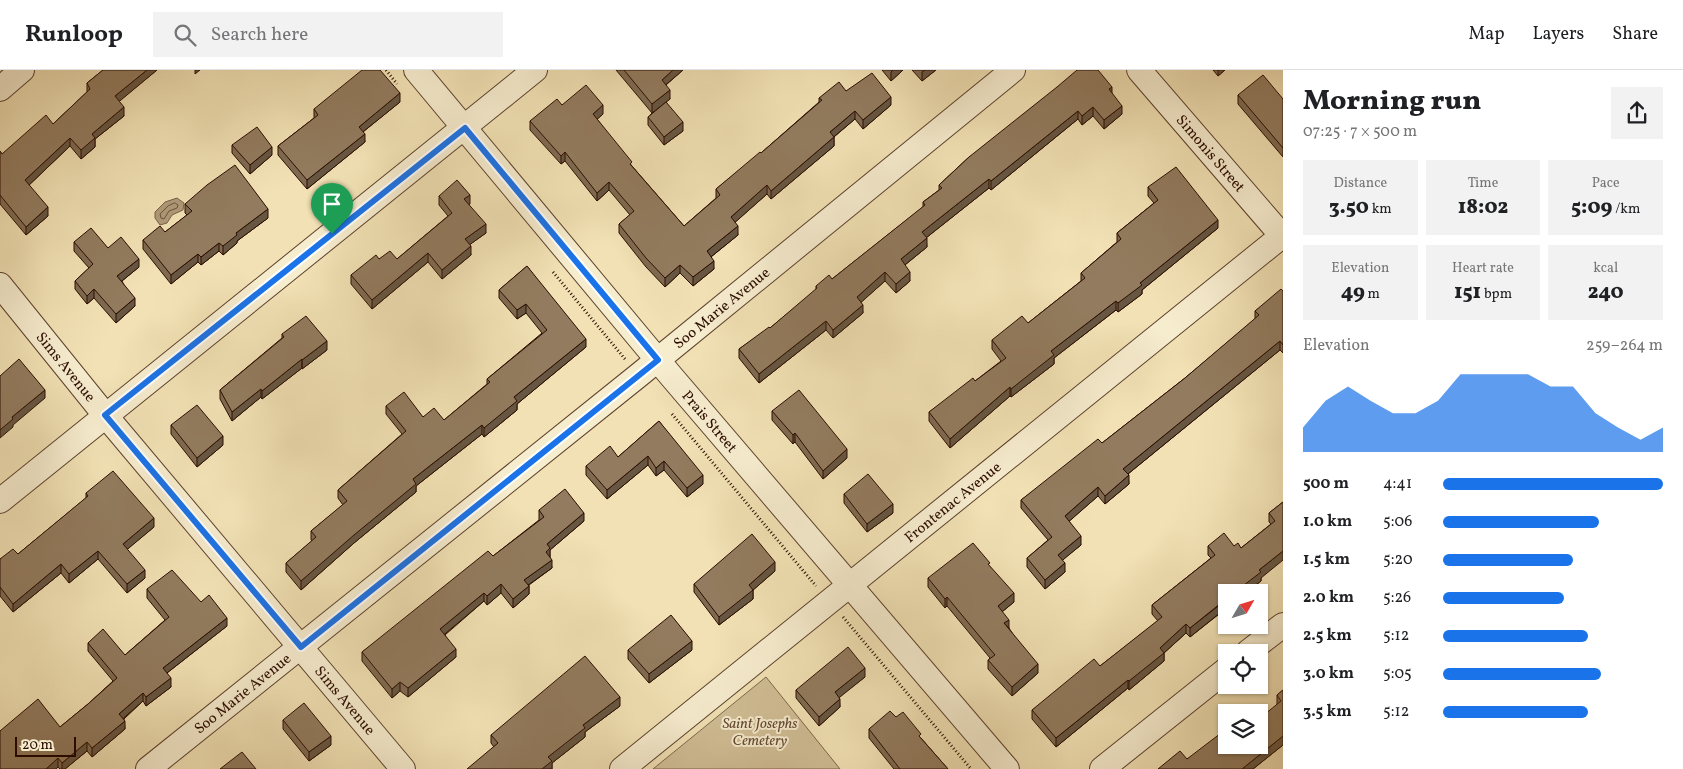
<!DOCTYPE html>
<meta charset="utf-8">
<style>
body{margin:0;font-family:Vollkorn,serif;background:#f2f2f2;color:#202124;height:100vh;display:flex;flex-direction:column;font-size:19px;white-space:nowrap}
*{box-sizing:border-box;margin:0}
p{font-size:16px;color:#757577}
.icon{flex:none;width:28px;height:28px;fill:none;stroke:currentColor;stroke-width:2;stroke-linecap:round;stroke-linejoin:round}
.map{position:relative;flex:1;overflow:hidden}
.panel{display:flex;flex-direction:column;background:#fff;width:400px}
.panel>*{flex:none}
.needle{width:32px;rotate:51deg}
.fabs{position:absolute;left:1218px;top:514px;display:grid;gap:10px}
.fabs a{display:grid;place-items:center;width:50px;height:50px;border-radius:0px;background:#fff;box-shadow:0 1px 4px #0004;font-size:25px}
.scale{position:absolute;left:15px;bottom:12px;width:61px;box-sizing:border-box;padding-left:5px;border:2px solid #2c0d00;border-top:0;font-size:14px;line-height:18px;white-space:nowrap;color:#2c0d00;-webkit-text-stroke:4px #f6ecce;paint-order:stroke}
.pin{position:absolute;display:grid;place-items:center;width:42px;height:42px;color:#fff;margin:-51px -21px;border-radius:50% 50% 50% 0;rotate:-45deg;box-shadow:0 0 5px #0007}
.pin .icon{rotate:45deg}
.round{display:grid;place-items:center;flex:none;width:52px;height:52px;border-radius:0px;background:#f2f2f2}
.summary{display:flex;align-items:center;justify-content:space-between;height:85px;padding:0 20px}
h1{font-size:28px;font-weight:800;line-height:38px}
.stats{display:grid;grid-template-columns:repeat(3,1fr);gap:8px;height:85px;padding:5px 20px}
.stats div{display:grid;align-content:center;border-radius:0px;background:#f2f2f2;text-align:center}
.stats b{font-size:21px;font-weight:800}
.stats small{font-size:14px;font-weight:400}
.stats p{font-size:14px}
.chart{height:140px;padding:10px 20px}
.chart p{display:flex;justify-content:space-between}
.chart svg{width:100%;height:90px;margin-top:5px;fill:#1a73e8;opacity:.7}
ul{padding:0 20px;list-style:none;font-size:16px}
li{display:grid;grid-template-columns:80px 60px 1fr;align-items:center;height:38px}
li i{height:12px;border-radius:6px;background:#1a73e8}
header{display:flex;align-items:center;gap:30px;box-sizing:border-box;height:70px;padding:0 25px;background:#fff;border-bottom:1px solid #e0e0e0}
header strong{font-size:24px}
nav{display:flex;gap:28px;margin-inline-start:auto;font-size:18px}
.search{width:350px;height:45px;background:#f2f2f2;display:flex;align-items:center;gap:12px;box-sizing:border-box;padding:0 18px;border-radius:0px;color:#757577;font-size:19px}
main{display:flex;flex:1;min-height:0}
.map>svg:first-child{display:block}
.green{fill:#d0bd95;stroke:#7e654a}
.water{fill:#ae9977;stroke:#7a6147}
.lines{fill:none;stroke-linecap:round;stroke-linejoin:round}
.shore{stroke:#6d533c;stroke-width:1}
.street-casing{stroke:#5d422d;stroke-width:26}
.path{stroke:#2c0d00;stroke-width:3;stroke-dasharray:1 2.5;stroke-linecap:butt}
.street{stroke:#f6ecce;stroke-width:24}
.wall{fill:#7e6a51;stroke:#2c0d00}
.shaded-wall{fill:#665642;stroke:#2c0d00}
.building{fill:#927b5e;stroke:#2c0d00}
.route-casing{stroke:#fff;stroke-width:10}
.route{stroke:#1a73e8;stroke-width:6}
.labels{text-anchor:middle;stroke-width:4;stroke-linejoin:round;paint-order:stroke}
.street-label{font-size:15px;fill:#2c0d00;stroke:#f6ecce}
.park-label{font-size:15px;font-style:italic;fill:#654b34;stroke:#f6ecce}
</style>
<header>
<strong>Runloop</strong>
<div class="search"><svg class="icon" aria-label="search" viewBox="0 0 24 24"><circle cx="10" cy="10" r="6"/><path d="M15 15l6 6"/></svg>Search here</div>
<nav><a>Map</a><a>Layers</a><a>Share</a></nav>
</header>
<main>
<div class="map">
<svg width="1283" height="699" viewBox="0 0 1283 699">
<rect width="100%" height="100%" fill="#f1e1b4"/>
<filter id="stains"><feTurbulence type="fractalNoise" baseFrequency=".004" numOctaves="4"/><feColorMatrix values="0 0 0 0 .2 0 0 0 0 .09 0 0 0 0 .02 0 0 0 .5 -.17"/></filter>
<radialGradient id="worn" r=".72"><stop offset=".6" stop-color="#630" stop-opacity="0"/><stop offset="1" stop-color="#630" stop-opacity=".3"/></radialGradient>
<path class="green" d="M766 607 840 699H653Z"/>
<path class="water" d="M177 128 184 133 183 140 172 145 167 153 160 155 155 148V142L165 132Z"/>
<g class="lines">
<path class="shore" d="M175 133 178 135 177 138 169 141 164 149 161 148 160 144 168 136Z"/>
<g class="street-casing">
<g id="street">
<path id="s1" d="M416 0 671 306 1007 699"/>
<path id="s2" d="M1139 0 1283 167"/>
<path d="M0 19 22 0"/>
<path id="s3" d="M0 215 105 345 403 699"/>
<path d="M0 431 535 0"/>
<path d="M1248 582 1283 555"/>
<path id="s4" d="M148 699 639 305 1013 0"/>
<path id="s5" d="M622 699 1283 165"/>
<path d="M1102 699 1226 600"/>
</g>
</g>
<path class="path" d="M386 0 397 14
M553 202 625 289
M672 344 816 516
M843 547 971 699"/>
<use href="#street" class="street"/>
</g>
<path class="wall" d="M103 0H157L119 31 124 46 95 69V77L81 89 70 76 29 115 48 146 26 165 0 134V81L2 84 53 54 87 22V13Z
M616 0H683L666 15 670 29 666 32 683 61 664 75 648 55V47L652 43Z
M882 0H903L891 11Z
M912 0H936L922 11Z
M1213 0H1225L1218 6Z
M846 21 891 35 863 59 855 49 834 67V76L771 129 767 124 735 152 738 165 711 187 714 199 693 216 680 203 665 217 646 197 619 163V154L630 145 609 120 597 131 565 91 561 94 530 60V51L562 35 603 44 597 49 632 96 684 156 716 128V119L761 83 819 32V28Z
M1112 24 1122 44 1104 59 1093 46 1082 55 1078 49 991 120 989 118 926 168 927 177 905 195 910 211 896 223 885 211 861 232 863 243 833 268 826 260 759 313 739 288V279L770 258 816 220V216L832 209 923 137V132L939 120V115L969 87Z
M1238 25 1283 29V87L1238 34Z
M400 32 363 62 365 72 307 119 278 85V76L314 48V39Z
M232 75 272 85 250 104 232 83Z
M1148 117 1218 158 1142 220V224L1118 242 1116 240 1054 288V294L1011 327 1010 326 950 378 929 351V342L975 311 1001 291 992 279V270L1028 253 1081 211V203L1117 172V163L1154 133 1148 126Z
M439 126 470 134 469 135 486 163 469 175 471 185 442 209 428 192 372 239 351 214V205L379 189H397L448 146 439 135Z
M185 134 268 148 237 171V173L223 185 219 181 201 195 198 192 171 214 143 179V170L165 162 187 145 185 143Z
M74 172 108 178 139 197 122 211 135 236 116 253 94 228 87 234 75 219V211L89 198 74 181Z
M527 196 586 277 517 334V340L484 367 482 364 416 416V422L354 473 301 520 286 502V493L312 471 311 470V461L343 435 338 428V420L402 364 386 344V336L423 347 444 350 487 314V309L542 263 526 243 517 249 499 228V220Z
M1283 221V283L1280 280 1128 404 1129 414 1105 434 1098 426 1069 451 1081 475 1062 490 1065 502 1045 519 1027 497V488L1048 470 1021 438V430L1102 373 1185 308 1255 249V241Z
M282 264 327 280 302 299V298L262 329 261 327 232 351 220 329V320L282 268Z
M772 341 847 388 823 409 795 372 793 374 772 350Z
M659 351 703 414 687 427 664 400 656 406 648 395 607 429 586 405V396L618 387Z
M171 355 223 375 197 397 171 364Z
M86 423 154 457 127 479 145 508 127 523 98 489 69 513 61 503 13 542 0 526V489L18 484 86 428Z
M844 424 893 443 867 462 844 433Z
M1283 432 1261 508V511L1190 567 1186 563 1164 583V591L1129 620 1128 618 1056 677 1032 649V640L1100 596 1158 551 1152 544V535L1211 488 1208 485V476H1234L1241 478 1271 454 1269 452V443Z
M539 440 584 451 550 480V487L552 498 529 515V524L513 538 501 523 487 535 484 531 445 565 456 587 408 627 400 621 392 628 362 591V582L493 486 539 450Z
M990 497 1014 532 1002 542 1009 558 1038 603 1012 626 988 599V590L990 588 947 536 945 538 928 517V508Z
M775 501 753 520V529L719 555 694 522V514Z
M147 519 201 532 227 556 167 603 171 617 146 636 143 631 124 649 125 659 92 687 87 681 65 699H60L58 697 56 699 60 657 88 634 113 611 88 581V573L125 585 165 550 147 528Z
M628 580H692L649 613 628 589Z
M865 607 839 627 840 637 819 656 796 628V620Z
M1283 620V675L1253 699H1158L1226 675H1259L1277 634V625Z
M620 636 585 662V667L552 693V699L494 677 491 673V665Z
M896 647 921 668 948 699H894L869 668V659Z
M283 650 331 675 309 691 283 659Z"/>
<path class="shaded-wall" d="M147 0H157L115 35V26Z
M195 0H200L195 4Z
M673 0H683L662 18V10Z
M893 0H903L891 11V2Z
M925 0H936L922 11V2Z
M1218 0H1225L1218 6Z
M1112 17V26L1109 19Z
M670 20V29L652 43V34Z
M400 23V32L359 65V57Z
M891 27V35L863 59V50Z
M603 35V44L593 53V44Z
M1122 36V44L1104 59V50Z
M124 37V46L95 69V77L81 89V80L92 64Z
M1093 37V46L1082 55V46Z
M855 41V49L830 70V62Z
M1078 41V49L991 120V111Z
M683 52V61L664 75V67Z
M365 64V72L307 119V110Z
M834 67V76L771 129V121Z
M70 68V76L25 119V110Z
M272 77V85L250 104V95Z
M565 82V91L561 94V86Z
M989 109V118L922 171V162Z
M609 112V120L597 131V123Z
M767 115V124L731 156V147Z
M470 125V134L464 138V129Z
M48 137V146L26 165V157Z
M268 139V148L237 171V173L223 185V176L236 163Z
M1218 150V158L1142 220V224L1118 242V233L1140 213Z
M486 154V163L465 178V169Z
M738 156V165L707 190V181Z
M927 168V177L901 198V189Z
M219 173V181L201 195V187Z
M471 176V185L442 209V200Z
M428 183V192L372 239V230Z
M198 184V192L171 214V205Z
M139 189V197L117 215V206Z
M714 191V199L693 216V207Z
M680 195V203L665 217V208Z
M885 202V211L857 236V227Z
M910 202V211L896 223V214Z
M94 219V228L87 234V226Z
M135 228V236L116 253V244Z
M1116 231V240L1054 288V294L1011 327V319L1051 281Z
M526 234V243L517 249V240Z
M863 235V243L833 268V260Z
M826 251V260L759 313V304Z
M586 269V277L517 334V340L484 367V358L514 327Z
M327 271V280L302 299V290Z
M1280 271V280L1123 408V399Z
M302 289V298L262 329V321Z
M1010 317V326L950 378V369Z
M261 319V327L232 351V342Z
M45 320V328L13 355V357L0 368V360L12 347Z
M482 355V364L416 416V422L354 473 301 520V511L413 409Z
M795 363V372L793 374V365Z
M223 366V375L197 397V388Z
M847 379V388L823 409V401Z
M648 386V395L607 429V420Z
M664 391V400L656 406V398Z
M703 405V414L687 427V418Z
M1129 405V414L1105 434V426Z
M1098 417V426L1065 455V446Z
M893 434V443L867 462V454Z
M584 443V451L550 480V487L546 491 547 474Z
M154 448V457L123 483V474Z
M1081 466V475L1058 494V485Z
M98 481V489L69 513V504Z
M1283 481V490L1261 508V511L1246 522H1235L1259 500Z
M552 490V498L524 518V510Z
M775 492V501L752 521 753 520V529L719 555V547L749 515Z
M1065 493V502L1045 519V510Z
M61 494V503L13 542V534Z
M145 500V508L127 523V514Z
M501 514V523L487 535V526Z
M529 516V524L513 538V529Z
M484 523V531L440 568V559Z
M1014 523V532L998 545V536Z
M947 527V536L945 538V529Z
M1226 530V538L1190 567V558Z
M227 548V556L163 606V598Z
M1009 550V558L1004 553Z
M1186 554V563L1164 583V591L1129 620V611L1160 578Z
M692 571V580L649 613V604Z
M456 579V587L408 627V618Z
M1038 594V603L1012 626V617Z
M865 598V607L835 631V622Z
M171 608V617L146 636V627Z
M1128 610V618L1056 677V668Z
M400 612V621L392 628V619Z
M143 623V631L119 652V644Z
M620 627V636L585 662V667L552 693V699H542L548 687 583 655Z
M840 629V637L819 656V647Z
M125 651V659L92 687V678Z
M331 666V675L309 691V682Z
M1283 666V675L1253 699H1242Z
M87 672V681L65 699H62V693Z
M58 688V697L56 699H46Z"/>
<path class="building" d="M103 0H147L115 26 124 37 92 64 95 68 81 80 70 68 25 110 48 137 26 157 0 125V81L2 84 46 45 53 54 90 19 87 13Z
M362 0H380L400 23 359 57 365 64 307 110 278 76 318 45 314 39Z
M624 0H673L662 10 670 20 652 34Z
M1077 0H1098L1112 17 1109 19 1122 36 1104 50 1093 37 1082 46 1078 41 991 111 989 109 922 162 927 168 901 189 910 202 896 214 885 202 857 227 863 235 833 260 826 251 759 304 739 279 769 257 770 258 817 218 816 216 829 205 832 209 925 135 923 132 942 118 939 115 969 87 1057 17Z
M872 3 891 27 863 50 855 41 830 62 834 67 771 121 767 115 731 147 738 156 707 181 714 191 693 207 680 195 665 208 646 188 619 154 634 141 609 112 597 123 565 82 561 86 530 51 557 29 562 35 586 15 603 35 593 44 632 92 630 94 684 156 720 125 716 119 760 82 761 83 822 30 819 28 839 12 846 21Z
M1263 5 1283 29V78L1238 25Z
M666 32 683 52 664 67 648 47Z
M257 57 272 77 250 95 232 75Z
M235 95 268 139 236 163 237 165 223 176 219 173 201 187 198 184 171 205 143 170 160 156 165 162 192 141 185 134 207 115Z
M1176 97 1218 150 1140 213 1142 215 1118 233 1116 231 1051 281 1054 285 1011 319 1010 317 950 369 929 342 973 308 975 311 1006 288 992 270 1022 246 1028 253 1085 208 1081 203 1121 169 1117 163 1158 130 1148 117Z
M457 110 470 125 464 129 486 154 465 169 471 176 442 200 428 183 372 230 351 205 376 185 379 189 390 181 397 189 452 143 439 126Z
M91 158 108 178 121 167 139 189 117 206 135 228 116 244 94 219 87 226 75 211 93 194 74 172Z
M527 196 586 269 514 327 517 331 484 358 482 355 413 409 416 414 354 465 301 511 286 493 316 467 311 461 347 431 338 420 406 361 386 336 404 322 423 347 434 338 444 350 490 312 487 309 547 260 526 234 517 240 499 220Z
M1281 219 1283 221V275L1280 271 1123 399 1129 405 1105 426 1098 417 1065 446 1081 466 1058 485 1065 493 1045 510 1027 488 1052 467 1021 430 1098 369 1102 373 1185 308 1259 245 1255 241Z
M306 246 327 271 302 290V289L262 321 261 319 232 342 220 320 284 267 282 264Z
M19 289 45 320 12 347 13 349 0 360V306Z
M799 320 847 379 823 401 795 363 793 365 772 341Z
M197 335 223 366 197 388 171 355Z
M659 351 703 405 687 418 664 391 656 398 648 386 607 420 586 396 610 376 618 387Z
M113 401 154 448 123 474 145 500 127 514 98 481 69 504 61 494 13 534 0 517V489L13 479 18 484 88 426 86 423Z
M868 404 893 434 867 454 844 424Z
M565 419 584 443 547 474 550 478 546 482 552 490 524 510 529 516 513 529 501 514 487 526 484 523 440 559 456 579 408 618 400 612 392 619 362 582 488 481 493 486 544 447 539 440Z
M1283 432V481L1259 500 1261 502 1235 522H1226V529L1190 558 1186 554 1160 578 1164 583 1129 611 1128 610 1056 668 1032 640 1094 589 1100 596 1162 547 1152 535 1215 485 1208 476 1224 463 1234 476 1238 473 1241 478 1275 451 1269 443Z
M752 464 775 492 749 515 753 520 719 547 694 514Z
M973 473 990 493 988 494 1014 523 998 536 1009 550 1004 553 1038 594 1012 617 988 590 995 585 947 527 945 529 928 508Z
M172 500 201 532 209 525 227 548 163 598 171 608 146 627 143 623 119 644 125 651 92 678 87 672 62 693 58 688 46 699H0V661L38 629 60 657 88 634 117 608 88 573 103 559 125 585 169 547 147 519Z
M671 545 692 571 649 604 628 580Z
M848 577 865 598 835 622 840 629 819 647 796 620Z
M585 586 620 627 583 655 585 658 548 687 552 691 542 699H467L498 673 491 665Z
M1283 620V666L1242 699H1158L1180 681 1187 689 1225 660 1226 662V675H1259V649L1281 631 1277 625Z
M304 633 331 666 309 682 283 650Z
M890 641 896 647 903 642 921 664 919 666 948 699H900L869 659Z
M242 682 256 699H220Z"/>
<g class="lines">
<g class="route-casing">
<path id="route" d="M465 58 658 290 301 577 105 345Z"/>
</g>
<use href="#route" class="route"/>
</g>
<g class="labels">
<g class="street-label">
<text dy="5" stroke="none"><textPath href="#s2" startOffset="110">Simonis Street</textPath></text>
<text dy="5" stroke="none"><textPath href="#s4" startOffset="736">Soo Marie Avenue</textPath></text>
<text dy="5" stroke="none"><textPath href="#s3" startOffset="105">Sims Avenue</textPath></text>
<text dy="5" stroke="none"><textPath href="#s1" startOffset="458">Prais Street</textPath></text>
<text dy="5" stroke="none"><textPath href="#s5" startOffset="425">Frontenac Avenue</textPath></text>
<text dy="5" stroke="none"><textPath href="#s4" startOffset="121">Soo Marie Avenue</textPath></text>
<text dy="5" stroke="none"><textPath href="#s3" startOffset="540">Sims Avenue</textPath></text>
</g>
<g class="park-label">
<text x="760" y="658">Saint Josephs<tspan x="760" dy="17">Cemetery</tspan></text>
</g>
</g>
<rect width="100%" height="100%" filter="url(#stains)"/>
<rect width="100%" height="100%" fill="url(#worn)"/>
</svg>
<div class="fabs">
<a><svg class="needle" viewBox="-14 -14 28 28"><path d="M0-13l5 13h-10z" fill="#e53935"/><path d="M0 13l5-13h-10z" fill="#757577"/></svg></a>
<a><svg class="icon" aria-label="locate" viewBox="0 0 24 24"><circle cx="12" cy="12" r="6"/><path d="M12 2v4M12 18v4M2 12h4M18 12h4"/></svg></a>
<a><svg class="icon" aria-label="layers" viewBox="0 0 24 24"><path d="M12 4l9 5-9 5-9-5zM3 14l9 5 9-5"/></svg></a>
</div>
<div class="scale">20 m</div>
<div class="pin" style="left:332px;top:164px;background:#1e9e55"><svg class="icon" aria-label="arrive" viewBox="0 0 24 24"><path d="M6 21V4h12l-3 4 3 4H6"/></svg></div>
</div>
<section class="panel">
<div class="summary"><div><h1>Morning run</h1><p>07:25 · 7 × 500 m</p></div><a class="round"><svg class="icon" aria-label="share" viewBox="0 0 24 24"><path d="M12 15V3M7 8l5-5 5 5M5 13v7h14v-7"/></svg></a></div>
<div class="stats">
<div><p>Distance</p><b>3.50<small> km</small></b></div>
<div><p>Time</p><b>18:02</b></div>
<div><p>Pace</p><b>5:09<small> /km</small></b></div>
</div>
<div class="stats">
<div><p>Elevation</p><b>49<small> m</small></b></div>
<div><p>Heart rate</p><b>151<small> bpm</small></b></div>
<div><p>kcal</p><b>240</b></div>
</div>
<div class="chart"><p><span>Elevation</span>259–264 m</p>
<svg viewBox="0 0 160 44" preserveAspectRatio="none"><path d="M0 44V32L10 19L20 12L30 19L40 25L50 25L60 19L70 6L80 6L90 6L100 6L110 12L120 12L130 25L140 32L150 38L160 32V44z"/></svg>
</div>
<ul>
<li><b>500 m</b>4:41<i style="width:100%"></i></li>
<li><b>1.0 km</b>5:06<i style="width:71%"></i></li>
<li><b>1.5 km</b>5:20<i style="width:59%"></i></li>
<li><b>2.0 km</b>5:26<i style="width:55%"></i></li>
<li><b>2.5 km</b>5:12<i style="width:66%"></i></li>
<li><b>3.0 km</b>5:05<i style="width:72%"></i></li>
<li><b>3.5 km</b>5:12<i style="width:66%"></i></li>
</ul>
</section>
</main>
